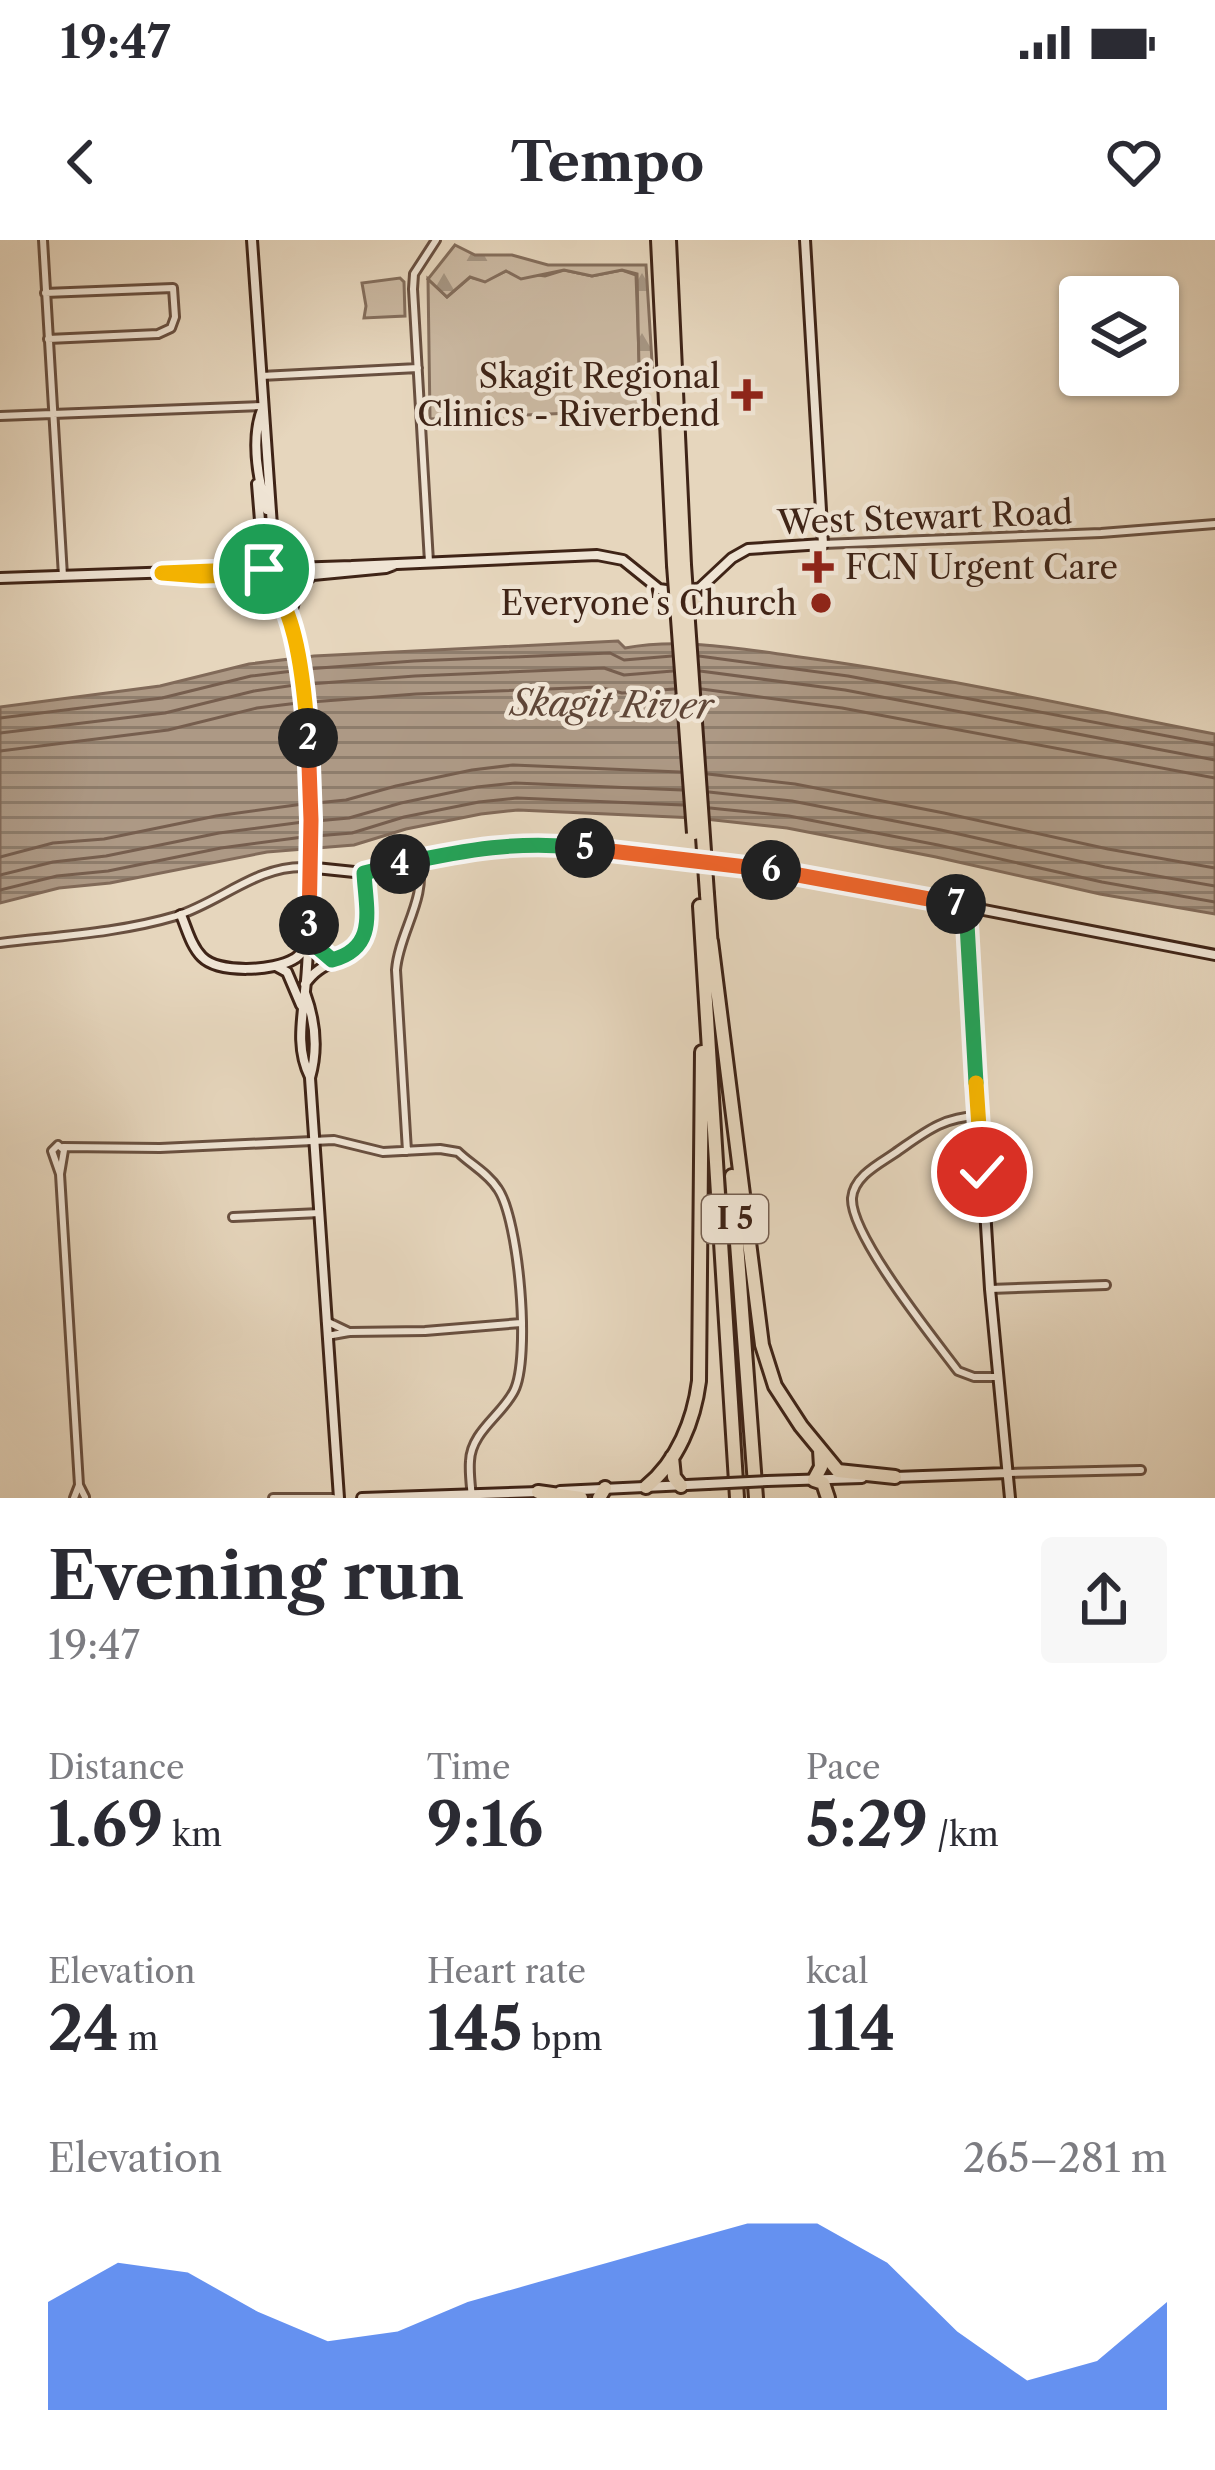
<!DOCTYPE html>
<meta charset="utf-8">
<style>
body{margin:0;font-family:"Libre Caslon Text",serif;background:#f7f7f7;color:#2b2b33;height:100vh;display:flex;flex-direction:column;font-size:45px;white-space:nowrap}
*{box-sizing:border-box;margin:0}
p{font-size:39px;color:#7c7c81}
.icon{flex:none;width:66px;height:66px;fill:none;stroke:currentColor;stroke-width:2;stroke-linecap:round;stroke-linejoin:round}
.map{position:relative;height:1258px;overflow:hidden}
.drawer{display:flex;flex-direction:column;background:#fff;flex:1}
.drawer>*{flex:none}
.fabs{position:absolute;left:1059px;top:36px;display:grid;gap:24px}
.fabs a{display:grid;place-items:center;width:120px;height:120px;border-radius:12px;background:#fff;box-shadow:0 3px 9px #0004;font-size:60px}
.pin{position:absolute;display:grid;place-items:center;width:102px;height:102px;color:#fff;margin:-51px;border:6px solid #fff;border-radius:50%;box-shadow:0 3px 12px #0007}
.km{position:absolute;width:60px;height:60px;margin:-30px;border-radius:50%;background:#222;color:#fff;font-size:33px;line-height:60px;text-align:center}
.round{display:grid;place-items:center;flex:none;width:126px;height:126px;border-radius:12px;background:#f7f7f7}
.overview{display:flex;align-items:center;justify-content:space-between;height:204px;padding:0 48px}
h1{font-size:66px;font-weight:700;line-height:90px}
.metrics{display:grid;grid-template-columns:repeat(3,1fr);gap:18px;height:204px;padding:12px 48px}
.metrics div{display:grid;align-content:center}
.metrics b{font-size:60px;font-weight:700}
.metrics small{font-size:33px;font-weight:400}
.metrics p{font-size:33px}
.chart{height:336px;padding:24px 48px}
.chart p{display:flex;justify-content:space-between}
.chart svg{width:100%;height:216px;margin-top:12px;fill:#2563eb;opacity:.7}
.status{display:flex;justify-content:space-between;align-items:center;height:84px;padding:0 60px;background:#fff;direction:ltr}
.status svg{height:33px;fill:currentColor}
header{display:flex;justify-content:space-between;align-items:center;height:156px;padding:0 48px;background:#fff;font-size:54px;font-weight:700}
.map>svg:first-child{display:block}
.green{fill:#cab8a1;stroke:#846e5c;stroke-width:3}
.forest{fill:url(#forest-firs);stroke:#846e5c;stroke-width:3}
.water{fill:url(#water-rules);stroke:#816a59;stroke-width:3}
.lines{fill:none;stroke-linecap:round;stroke-linejoin:round}
.shore{stroke:#765e4e;stroke-width:3}
.street-casing{stroke:#695040;stroke-width:12}
.secondary-casing{stroke:#3f2417;stroke-width:14}
.highway-casing{stroke:#3f2417;stroke-width:18}
.street{stroke:#efe4d4;stroke-width:6}
.secondary{stroke:#efe4d4;stroke-width:8}
.highway{stroke:#e6d6bd;stroke-width:12}
.secondary-bridge-casing{stroke:#3f2417;stroke-width:14;stroke-linecap:butt}
.highway-bridge-casing{stroke:#3f2417;stroke-width:18;stroke-linecap:butt}
.secondary-bridge{stroke:#efe4d4;stroke-width:8}
.highway-bridge{stroke:#e6d6bd;stroke-width:12}
.split-1-casing{stroke:#fff;stroke-width:24}
.split-2-casing{stroke:#fff;stroke-width:24}
.split-3-casing{stroke:#fff;stroke-width:24}
.split-4-casing{stroke:#fff;stroke-width:24}
.split-5-casing{stroke:#fff;stroke-width:24}
.split-6-casing{stroke:#fff;stroke-width:24}
.split-7-casing{stroke:#fff;stroke-width:24}
.split-8-casing{stroke:#fff;stroke-width:24}
.split-9-casing{stroke:#fff;stroke-width:24}
.split-1{stroke:#f5b400;stroke-width:15}
.split-2{stroke:#f5b400;stroke-width:15}
.split-3{stroke:#f0652b;stroke-width:15}
.split-4{stroke:#22a559;stroke-width:15}
.split-5{stroke:#22a559;stroke-width:15}
.split-6{stroke:#f0652b;stroke-width:15}
.split-7{stroke:#f0652b;stroke-width:15}
.split-8{stroke:#22a559;stroke-width:15}
.split-9{stroke:#f5b400;stroke-width:15}
.poi-dot{fill:#8f2418;stroke:#efe4d4;stroke-width:4.5}
.labels{text-anchor:middle;stroke-width:9;stroke-linejoin:round;paint-order:stroke}
.shield{fill:#efe4d4;stroke:#745e50;stroke-width:3}
.shield-label{font-size:30px;font-weight:bold;fill:#3f2417}
.poi-label{font-size:33px;fill:#3f2417;stroke:#efe4d4;text-anchor:end}
.street-label{font-size:33px;fill:#3f2417;stroke:#efe4d4}
.water-label{font-size:36px;font-style:italic;fill:#604738;stroke:#efe4d4}
</style>
<div class="status"><b>19:47</b><svg viewBox="0 0 49 12"><path d="M0 12V9h3v3zM5 12V6h3v6zM10 12V3h3v9zM15 12V0h3v12zM26 1h20v11H26zM47 4h2v5h-2z"/></svg></div>
<header><svg class="icon" aria-label="back" viewBox="0 0 24 24"><path d="M15 5l-7 7 7 7"/></svg>Tempo<svg class="icon" aria-label="heart" viewBox="0 0 24 24"><path d="M12 20l-8-8c-3-5 5-10 8-4 3-6 11-1 8 4z"/></svg></header>
<div class="map">
<svg width="1215" height="1258" viewBox="0 0 1215 1258">
<defs>
<pattern id="forest-firs" width="22" height="20" patternUnits="userSpaceOnUse" patternTransform="scale(3)"><rect width="22" height="20" fill="#cab8a1"/><path d="M5 1l3.5 6h-7zM16 11l3.5 6h-7z" fill="#a59582"/></pattern>
<pattern id="water-rules" width="6" height="5" patternUnits="userSpaceOnUse" patternTransform="scale(3)"><rect width="6" height="5" fill="#ad9985"/><path d="M0 2.5h6" fill="none" stroke="#8e7d6c"/></pattern>
</defs>
<rect width="100%" height="100%" fill="#e6d6bd"/>
<filter id="stains"><feTurbulence type="fractalNoise" baseFrequency=".00167" numOctaves="4"/><feColorMatrix values="0 0 0 0 .2 0 0 0 0 .09 0 0 0 0 .02 0 0 0 .5 -.17"/></filter>
<radialGradient id="worn" r=".72"><stop offset=".6" stop-color="#630" stop-opacity="0"/><stop offset="1" stop-color="#630" stop-opacity=".3"/></radialGradient>
<path class="green" d="M564 30 592 36 622 30 636 35 641 170 430 179 428 39 447 57 470 37 485 41 506 31 545 36Z
M400 38 404 42 405 76 364 78 366 66 362 43Z"/>
<path class="forest" d="M455 5 475 15H512L548 25H646L653 138 639 127 637 34 622 30 592 36 564 30 521 39 506 31 485 42 470 37 447 57 428 39Z"/>
<path class="water" d="M618 401 625 408C685 397 747 410 807 418 944 437 1080 468 1215 494V674L1100 654 936 617 787 588 696 578 518 570 481 574 406 589 354 605 267 612 110 643 59 648 0 663V467L160 446 249 424 314 416Z"/>
<g class="lines">
<path class="shore" d="M699 416 848 436 1215 505
M306 429 414 421 610 413 624 420 672 416
M700 431 845 450 1215 520
M309 444 415 436 604 428 624 435 673 431
M702 449 842 468 1215 538
M311 462 416 454 599 447 622 453 674 449
M0 478 162 458 251 436 293 431
M0 493 165 473 254 451 295 445
M0 511 168 490 257 468 298 463
M708 534 795 544 944 573 1108 609 1215 628
M709 552 792 561 941 590 1105 627 1215 646
M316 563 346 560 396 546 472 530 513 525 680 532
M710 568 789 576 938 605 1102 642 1215 662
M316 581 349 578 401 563 477 547 515 543 682 550
M316 596 352 593 404 577 479 562 517 558 683 565
M0 617 53 603 104 599 216 576 303 564
M0 635 53 622 106 616 219 593 303 582
M0 650 57 636 108 631 221 608 303 597"/>
<g class="street-casing">
<path id="street" d="M43 0 63 336
M45 53 173 48 175 77 171 88 158 94 48 99
M261 136 418 128
M0 176 263 166
M823 304 1101 293 1215 284
M429 322 413 49 414 34 436 0
M0 703C58 696 119 693 176 676 221 662 257 625 306 627
M978 876C942 877 924 893 895 913 879 924 854 936 852 958 850 995 934 1099 958 1131L974 1137H999
M63 907 160 908 334 900 383 912 440 909 458 912C470 924 488 933 498 949 519 980 531 1118 514 1151 502 1175 471 1192 470 1221 469 1233 471 1246 472 1258
M407 911 396 730C399 692 428 658 418 620
M60 934 52 911 58 905 64 910 60 934 79 1245 85 1257
M233 977 320 973
M990 1049 1106 1045
M326 1081 349 1092
M327 1096 349 1092 425 1091 521 1083
M1008 1233 1141 1230
M74 1258 79 1245
M273 1258H333"/>
</g>
<g class="secondary-casing">
<path id="secondary" d="M252 0 272 286
M263 167C250 198 258 239 267 270
M257 244 264 329
M352 326 597 315 623 320 659 349 680 352 700 348 732 318 748 309 823 304 805 0
M224 336C263 334 267 334 287 369
M0 338 352 326
M285 339 304 456 309 520
M292 369C296 354 300 343 313 335L386 328 394 325
M306 627 364 633 481 608 513 604H550L783 631 1215 715
M966 666 990 1049 1010 1258
M181 675C187 689 191 706 202 717 219 734 274 731 294 719 298 717 304 710 307 706
M309 690 321 714 331 720
M276 726 287 732 301 765
M305 744C317 727 328 725 345 716 376 700 365 661 364 633
M305 753C315 780 318 810 310 838L339 1258
M310 837C296 809 302 780 305 751 309 715 309 679 310 643
M895 1237 1008 1233
M767 1241 862 1238
M560 1251 708 1244
M362 1258 539 1252"/>
</g>
<g class="highway-casing">
<path id="highway" d="M658 0 674 325
M669 0 684 325
M707 654 711 707
M700 666 737 1258
M711 701 762 1105 775 1146 801 1186 838 1231 895 1237
M732 936 756 1258
M820 1210 821 1227 814 1240 823 1243 828 1258
M672 1217 674 1237 681 1246
M646 1247C678 1221 694 1180 699 1141L702 812
M538 1252 581 1258
M599 1258 605 1248"/>
</g>
<use href="#street" class="street"/>
<use href="#secondary" class="secondary"/>
<use href="#highway" class="highway"/>
<g class="secondary-bridge-casing">
<path id="secondary-bridge" d="M279 308 285 339
M309 520 310 643
M708 1244 767 1241"/>
</g>
<g class="highway-bridge-casing">
<path id="highway-bridge" d="M674 325 694 593
M684 325 707 654"/>
</g>
<use href="#secondary-bridge" class="secondary-bridge"/>
<use href="#highway-bridge" class="highway-bridge"/>
</g>
<g class="lines">
<g class="split-1-casing">
<path id="split-1" d="M248 335 201 336 162 333 264 329"/>
</g>
<g class="split-2-casing">
<path id="split-2" d="M248 335C298 333 305 460 308 498"/>
</g>
<g class="split-3-casing">
<path id="split-3" d="M308 498 311 580 309 685"/>
</g>
<g class="split-4-casing">
<path id="split-4" d="M309 685 317 707 332 720C378 708 366 670 364 633L400 624"/>
</g>
<g class="split-5-casing">
<path id="split-5" d="M400 624C465 610 519 600 585 608"/>
</g>
<g class="split-6-casing">
<path id="split-6" d="M585 608 771 630"/>
</g>
<g class="split-7-casing">
<path id="split-7" d="M771 630 956 664"/>
</g>
<g class="split-8-casing">
<path id="split-8" d="M956 664 966 666 976 843"/>
</g>
<g class="split-9-casing">
<path id="split-9" d="M976 843 982 932"/>
</g>
<use href="#split-1" class="split-1"/>
<use href="#split-2" class="split-2"/>
<use href="#split-3" class="split-3"/>
<use href="#split-4" class="split-4"/>
<use href="#split-5" class="split-5"/>
<use href="#split-6" class="split-6"/>
<use href="#split-7" class="split-7"/>
<use href="#split-8" class="split-8"/>
<use href="#split-9" class="split-9"/>
</g>
<g class="poi-dot">
<path d="M741 137h12v12h12v12h-12v12h-12v-12h-12v-12h12z"/>
<path d="M812 309h12v12h12v12h-12v12h-12v-12h-12v-12h12z"/>
<circle cx="821" cy="363" r="12"/>
</g>
<g class="labels">
<rect class="shield" x="702" y="955" width="66" height="48" rx="9"/>
<g class="shield-label">
<text x="735" y="989">I 5</text>
</g>
<g class="poi-label">
<text x="720" y="148">Skagit Regional<tspan x="720" dy="38">Clinics - Riverbend</tspan></text>
<text x="845" y="339" text-anchor="start">FCN Urgent Care</text>
<text x="797" y="375">Everyone's Church</text>
</g>
<g class="street-label">
<text transform="translate(925 277) rotate(-2)" y="12">West Stewart Road</text>
</g>
<g class="water-label">
<text transform="translate(612 464) rotate(1)" y="13">Skagit River</text>
</g>
</g>
<rect width="100%" height="100%" filter="url(#stains)"/>
<rect width="100%" height="100%" fill="url(#worn)"/>
</svg>
<div class="fabs">
<a><svg class="icon" aria-label="layers" viewBox="0 0 24 24"><path d="M12 4l9 5-9 5-9-5zM3 14l9 5 9-5"/></svg></a>
</div>
<div class="pin" style="left:264px;top:329px;background:#1e9e55"><svg class="icon" aria-label="arrive" viewBox="0 0 24 24"><path d="M6 21V4h12l-3 4 3 4H6"/></svg></div>
<div class="pin" style="left:982px;top:932px;background:#d93025"><svg class="icon" aria-label="check" viewBox="0 0 24 24"><path d="M5 12l5 5 9-10"/></svg></div>
<b class="km" style="left:308px;top:498px">2</b>
<b class="km" style="left:309px;top:685px">3</b>
<b class="km" style="left:400px;top:624px">4</b>
<b class="km" style="left:585px;top:608px">5</b>
<b class="km" style="left:771px;top:630px">6</b>
<b class="km" style="left:956px;top:664px">7</b>
</div>
<section class="drawer">
<div class="overview"><div><h1>Evening run</h1><p>19:47</p></div><a class="round"><svg class="icon" aria-label="share" viewBox="0 0 24 24"><path d="M12 15V3M7 8l5-5 5 5M5 13v7h14v-7"/></svg></a></div>
<div class="metrics">
<div><p>Distance</p><b>1.69<small> km</small></b></div>
<div><p>Time</p><b>9:16</b></div>
<div><p>Pace</p><b>5:29<small> /km</small></b></div>
</div>
<div class="metrics">
<div><p>Elevation</p><b>24<small> m</small></b></div>
<div><p>Heart rate</p><b>145<small> bpm</small></b></div>
<div><p>kcal</p><b>114</b></div>
</div>
<div class="chart"><p><span>Elevation</span>265–281 m</p>
<svg viewBox="0 0 160 44" preserveAspectRatio="none"><path d="M0 44V22L10 14L20 16L30 24L40 30L50 28L60 22L70 18L80 14L90 10L100 6L110 6L120 14L130 28L140 38L150 34L160 22V44z"/></svg>
</div>
</section>
